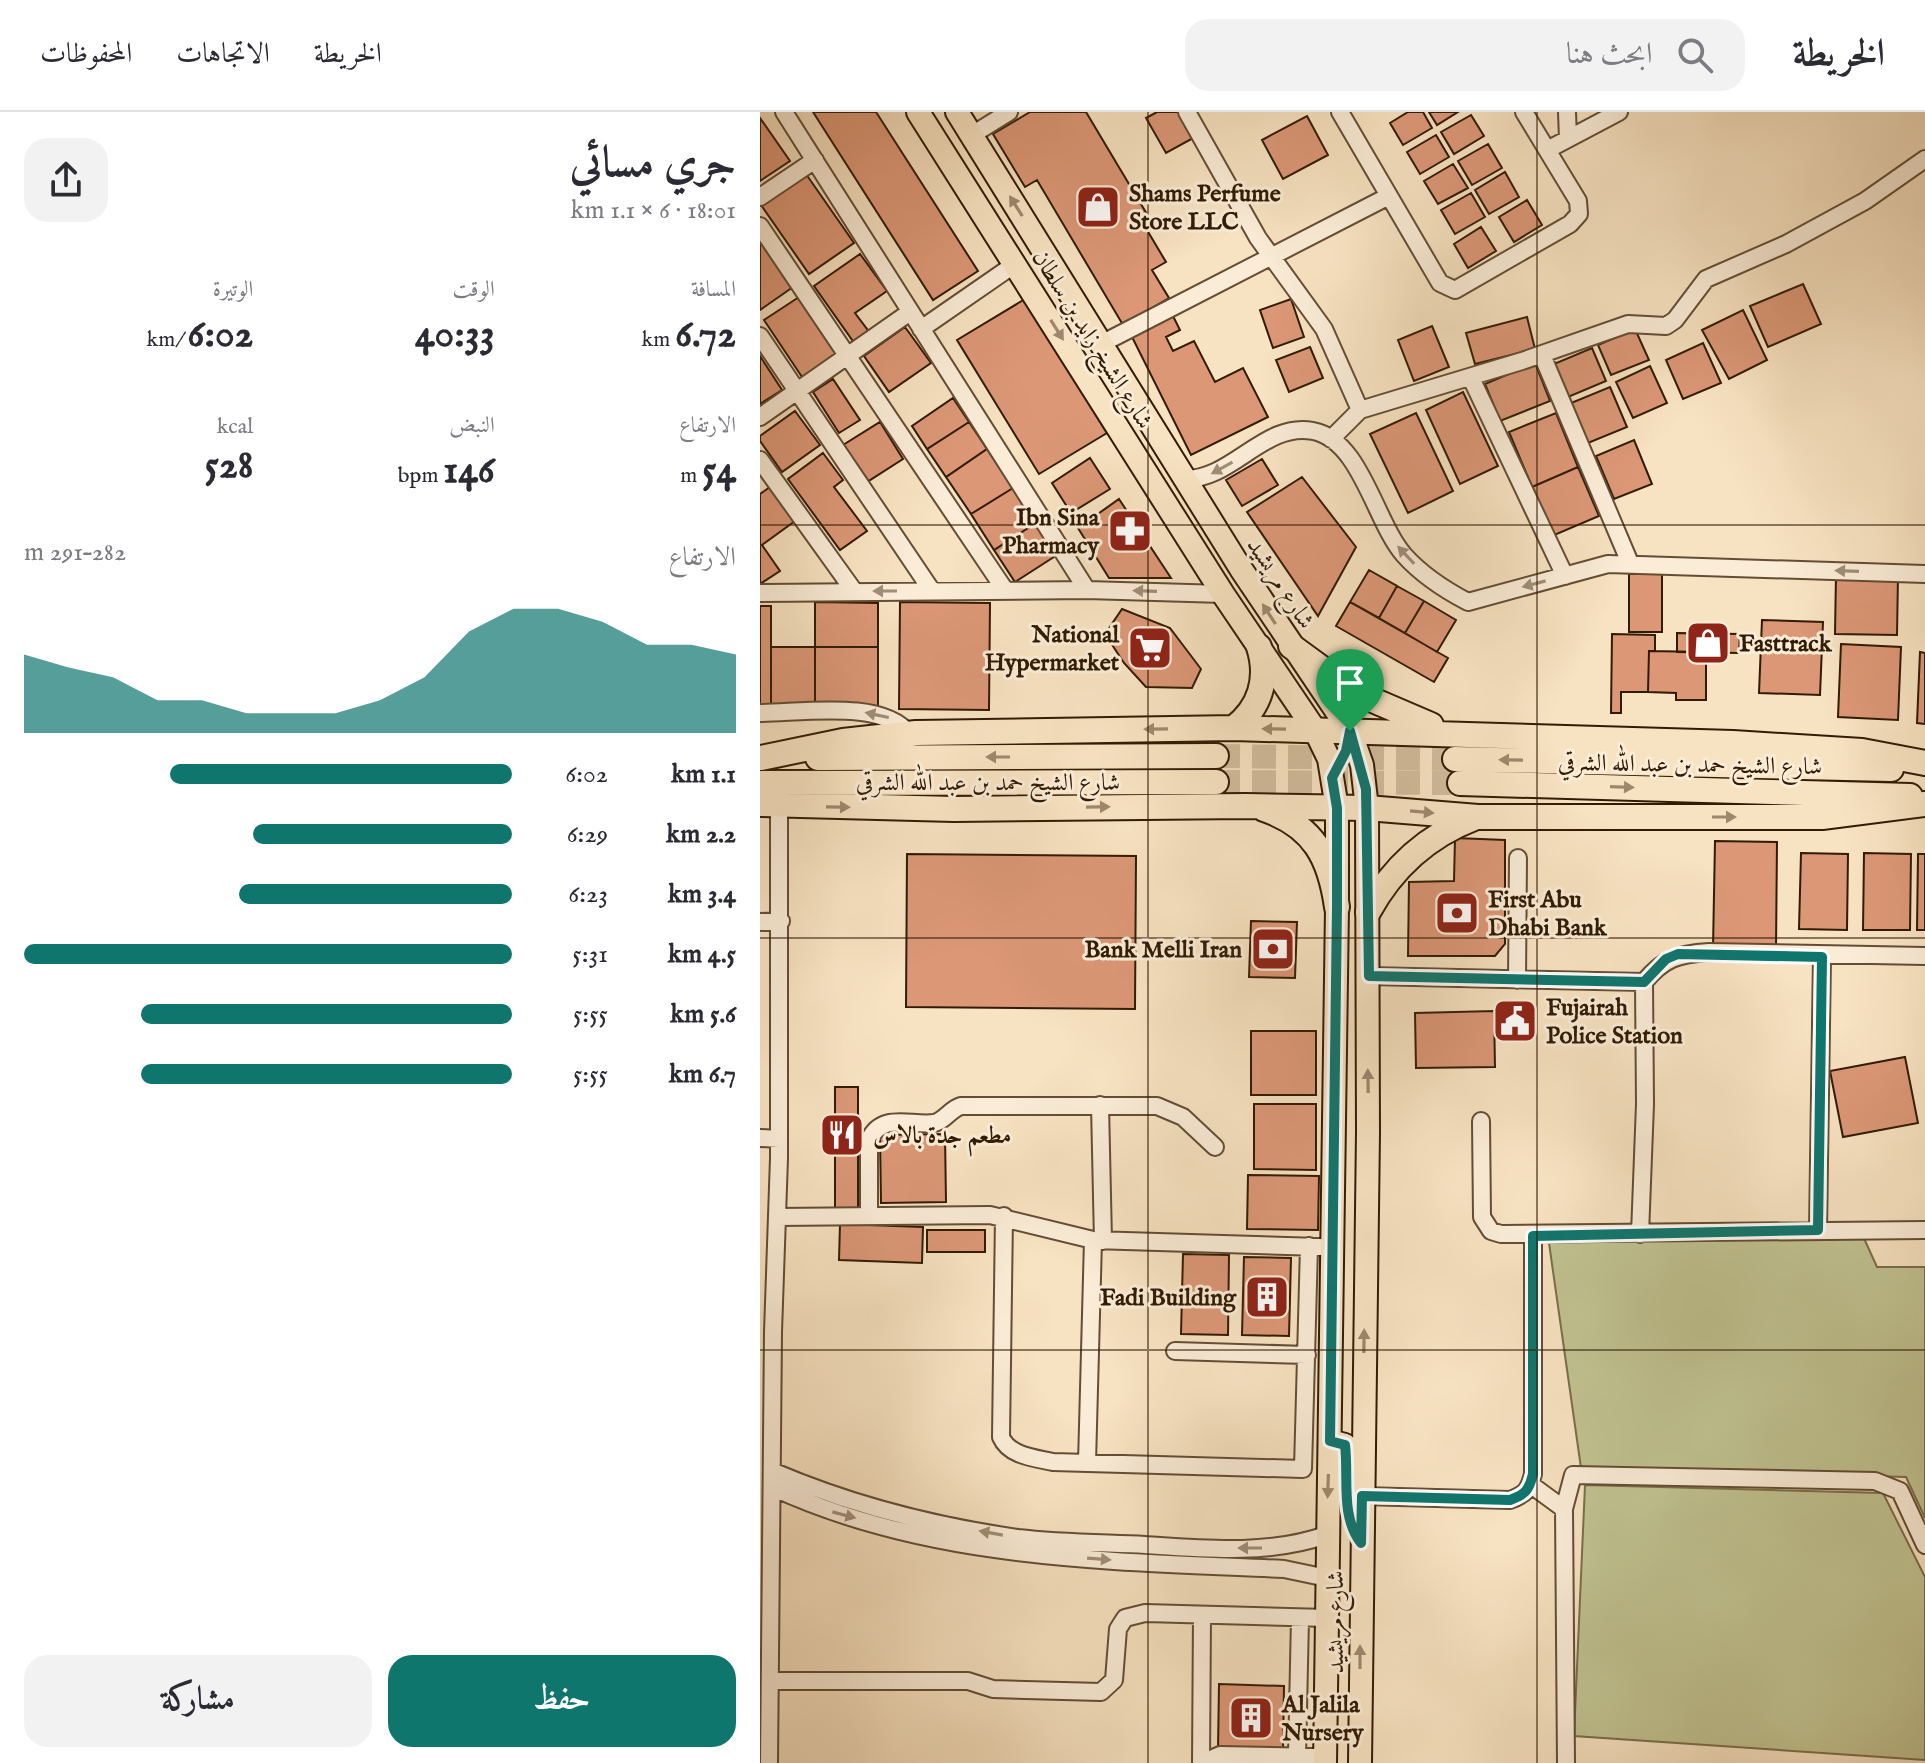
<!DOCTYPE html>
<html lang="ar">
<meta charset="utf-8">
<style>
body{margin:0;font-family:"IM FELL English",Amiri,serif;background:#f2f2f3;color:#2b2b33;direction:rtl;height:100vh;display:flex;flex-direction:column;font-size:30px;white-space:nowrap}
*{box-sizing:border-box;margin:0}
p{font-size:26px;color:#7c7c81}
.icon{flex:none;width:44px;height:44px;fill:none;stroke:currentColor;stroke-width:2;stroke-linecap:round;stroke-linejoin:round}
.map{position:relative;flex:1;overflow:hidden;direction:ltr}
.drawer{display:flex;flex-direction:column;background:#fff;width:760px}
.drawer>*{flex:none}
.pin{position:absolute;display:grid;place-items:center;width:68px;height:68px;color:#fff;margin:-82px -34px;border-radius:50% 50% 50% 0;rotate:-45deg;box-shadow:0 0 8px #0007}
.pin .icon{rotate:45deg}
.round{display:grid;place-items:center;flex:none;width:84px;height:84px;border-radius:24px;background:#f2f2f3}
.summary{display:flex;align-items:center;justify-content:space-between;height:136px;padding:0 24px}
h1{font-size:44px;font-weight:700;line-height:60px}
.stats{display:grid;grid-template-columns:repeat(3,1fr);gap:12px;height:136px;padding:8px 24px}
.stats div{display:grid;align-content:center}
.stats b{font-size:40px;font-weight:700}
.stats small{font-size:22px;font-weight:400}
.stats p{font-size:22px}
.chart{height:224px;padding:16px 24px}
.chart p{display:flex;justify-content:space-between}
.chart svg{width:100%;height:144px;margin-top:8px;fill:#0f766e;opacity:.7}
.button{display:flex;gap:16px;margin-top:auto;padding:16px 24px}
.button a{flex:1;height:92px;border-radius:24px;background:#0f766e;color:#fff;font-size:32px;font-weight:700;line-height:92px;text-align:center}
.button a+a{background:#f2f2f3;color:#2b2b33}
ul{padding:0 24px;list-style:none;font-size:26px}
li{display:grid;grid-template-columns:128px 96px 1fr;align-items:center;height:60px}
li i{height:20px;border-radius:10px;background:#0f766e}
header{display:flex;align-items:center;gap:48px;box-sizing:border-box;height:112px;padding:0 40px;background:#fff;border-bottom:2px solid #e1e1e2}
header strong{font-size:38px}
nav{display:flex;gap:44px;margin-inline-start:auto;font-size:28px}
.search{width:560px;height:72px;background:#f2f2f3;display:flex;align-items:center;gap:20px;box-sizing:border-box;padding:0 28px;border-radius:24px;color:#7c7c81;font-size:30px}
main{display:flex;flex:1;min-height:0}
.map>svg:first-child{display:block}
.green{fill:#c0c290;stroke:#796e4a;stroke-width:2}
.building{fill:#db9776;stroke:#321b05;stroke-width:2}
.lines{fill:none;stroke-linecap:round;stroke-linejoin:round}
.highway-tunnel{stroke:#d0ba9b;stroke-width:24;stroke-dasharray:24 12;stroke-linecap:butt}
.minor-casing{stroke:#634d34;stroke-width:20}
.major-casing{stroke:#321b05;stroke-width:26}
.highway-casing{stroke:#321b05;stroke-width:28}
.minor{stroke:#faecd7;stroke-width:16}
.major{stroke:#f7e2c1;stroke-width:22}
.highway{stroke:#f7e2c1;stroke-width:24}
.oneway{fill:#9e886c}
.oneway2{fill:#a08e78}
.route-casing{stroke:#fff;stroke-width:16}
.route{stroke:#0f766e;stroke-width:10}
.grid{fill:none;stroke:#321b05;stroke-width:2;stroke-opacity:0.55}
.labels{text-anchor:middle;stroke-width:6;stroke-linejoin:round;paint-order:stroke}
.poi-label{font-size:24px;font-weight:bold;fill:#321b05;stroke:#faecd7;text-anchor:start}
.street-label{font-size:24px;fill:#321b05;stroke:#faecd7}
</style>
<header>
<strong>الخريطة</strong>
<div class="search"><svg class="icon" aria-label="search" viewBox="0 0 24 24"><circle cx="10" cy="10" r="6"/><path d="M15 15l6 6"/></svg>ابحث هنا</div>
<nav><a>الخريطة</a><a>الاتجاهات</a><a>المحفوظات</a></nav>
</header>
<main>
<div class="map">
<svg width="1165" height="1651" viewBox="0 0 1165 1651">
<rect width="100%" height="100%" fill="#f7e2c1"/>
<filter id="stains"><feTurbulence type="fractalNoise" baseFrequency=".0025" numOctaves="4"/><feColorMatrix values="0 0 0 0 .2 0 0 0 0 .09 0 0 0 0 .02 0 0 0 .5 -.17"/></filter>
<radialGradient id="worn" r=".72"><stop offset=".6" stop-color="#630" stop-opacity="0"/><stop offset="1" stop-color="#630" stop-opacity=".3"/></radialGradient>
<path class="green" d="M1102 1122 1117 1155H1165V1406L1146 1365 821 1356 789 1131Z
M825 1373 1123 1381 1165 1465V1648L814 1624Z"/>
<path class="building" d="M53 0H116L218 159 173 188Z
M270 0H326L394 114 387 118 406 150 392 158 409 186 363 213 277 68 265 75 233 22Z
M397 0H422L435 25 406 41 386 6Z
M648 0H663L672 16 643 33 630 11Z
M669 0H698L677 13Z
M711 3 724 24 694 42 681 20Z
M547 4 568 43 523 67 502 28Z
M0 6 30 49 0 69Z
M676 23 689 45 660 62 647 40Z
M728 32 742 56 712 73 698 49Z
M693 52 708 76 678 92 664 69Z
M745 60 759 85 729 102 715 78Z
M46 62 94 131 49 162 1 93Z
M711 81 725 105 695 122 681 98Z
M767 88 782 113 754 130 739 105Z
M721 115 736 139 708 156 694 132Z
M0 128 33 175 0 198Z
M100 142 127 179 95 201 110 221 95 232 54 174Z
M1043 172 1061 212 1008 235 990 194Z
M39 185 78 242 42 265 4 208Z
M265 187 347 321 279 362 197 228Z
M531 187 544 225 513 236 500 198Z
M983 198 1007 248 969 267 942 218Z
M412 202 420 218 406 225 413 239 434 229 455 270 483 256 508 305 431 343 371 223Z
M767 205 775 237 715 252 706 221Z
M672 214 689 255 654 269 638 228Z
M145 215 171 251 129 280 104 244Z
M875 217 889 248 851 263 838 233Z
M943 231 961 271 923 287 906 248Z
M550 235 563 266 529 280 516 248Z
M832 236 846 269 808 285 794 252Z
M0 244 22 278 0 292Z
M775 251 790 289 740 309 725 272Z
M890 254 907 291 873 306 856 270Z
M73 267 100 308 79 321 53 280Z
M850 275 867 315 828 331 811 291Z
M703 280 738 354 700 372 666 298Z
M193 286 209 310 167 337 152 314Z
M35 299 60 333 22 360 0 329V324Z
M656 301 693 379 648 401 610 322Z
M796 301 818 355 772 375 749 320Z
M120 310 143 347 107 370 83 333Z
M209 310 227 337 186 365 167 337Z
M874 328 892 372 854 387 836 344Z
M227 337 253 376 211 402 186 365Z
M63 341 83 368 74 375 107 419 80 438 28 367Z
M330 346 350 377 311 401 292 371Z
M502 347 518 373 482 394 466 368Z
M818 355 839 404 792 424 772 375Z
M542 365 596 435 558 504 487 400Z
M10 375 35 409 2 433 20 459 0 472V382Z
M253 376 276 411 234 438 211 402Z
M359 387 411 466H349L318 416Z
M276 411 297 443 255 470 234 438Z
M609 458 637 474 619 506 590 490Z
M869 462H902V520H869Z
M1076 463 1138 464 1137 523 1075 522Z
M637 474 664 489 645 521 619 506Z
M664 489 696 508 677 540 645 521Z
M55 490 118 491V535H55Z
M140 490 230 491 229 598 139 597Z
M590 490 688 546 674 570 576 514Z
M0 494H11V596H0Z
M362 497 410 516 441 557 432 576 386 575 364 551 345 522Z
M1002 508 1063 510 1060 583 999 581Z
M917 521 980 522 979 541 917 540Z
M852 522 895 523V539H889L888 580H861V601H851Z
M1081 532 1141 535 1138 608 1078 605Z
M11 535H55V597L11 596Z
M55 535H118V597H55Z
M889 539 946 540V588H916V581L888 580Z
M1160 540 1165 541V612L1157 611Z
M695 726 745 728V832L735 844H648L649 770 694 769Z
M955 729 1017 730 1016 836H953Z
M1041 741 1088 742 1087 818 1039 817Z
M1104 741 1151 742 1150 818H1103Z
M147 742 376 744 375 897 146 895Z
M1158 742H1165V818H1157Z
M491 809 537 810 535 866 489 865Z
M734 899 735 955 656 956 655 901Z
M491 919H556V983H491Z
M1145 945 1158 1011 1083 1025 1070 959Z
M75 975H98V1096H75Z
M494 992H556V1058L494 1057Z
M185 1022 186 1090 121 1091 120 1023Z
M488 1063 559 1064 558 1118 487 1117Z
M80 1112 163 1115 162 1151 79 1148Z
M167 1118H225V1140H167Z
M423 1142 469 1143 468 1223 421 1222Z
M484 1145 531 1146 529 1224 482 1223Z
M459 1572 524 1574 523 1639 458 1637Z"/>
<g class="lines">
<path class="highway-tunnel" d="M456 644 695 647
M456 670 700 671"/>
<g class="minor-casing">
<path id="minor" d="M24 0 327 478
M427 0 498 126 564 217 600 298
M580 0 680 171 695 178 810 112 819 102 818 89 764 0
M807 0 808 27
M212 23 249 0
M787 38 859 0
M0 85 55 48
M0 114 245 478
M161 217 255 152
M0 224 172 479
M341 232 629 84
M782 243 870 451
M711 266 805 464
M0 305 150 200
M571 327 600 298 762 249 868 212 906 214 915 208 946 167 1026 132 1105 89 1165 47
M0 348 94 479
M424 367C471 369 505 309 553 319 601 328 615 410 644 443 661 462 685 478 708 490L848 452 1165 462
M0 481 327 478 463 482
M0 601C40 601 123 587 149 622
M0 810 21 809
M609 864 884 870
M757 868 758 746
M340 993 343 1129
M721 1009 722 1105 731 1119 741 1122 1165 1118
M0 1026 19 1027
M109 1104V1028C122 1000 150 1014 174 1011 185 1009 190 997 201 994H397L423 1005 455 1035
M244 1104 241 1325C249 1344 275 1346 293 1350L543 1357 549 1134
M17 1105 230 1103 333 1128 560 1135
M1058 1118 1062 845
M880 1122 885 992 884 870C904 846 918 842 949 840L1165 844
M415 1239 547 1243
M327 1351 333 1128
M12 1359C89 1392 174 1414 258 1426 300 1431 343 1431 385 1433 445 1437 510 1443 566 1423
M770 1372 804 1397
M12 1375C171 1449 351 1449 524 1457L567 1466
M602 1384 750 1388C766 1382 769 1378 773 1362V1124
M10 1569H208L233 1577 341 1580 354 1568 358 1517 365 1506 385 1501 567 1506
M537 1644 540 1506
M9 1651 13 1220 19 1046V685
M441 1651 442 1503
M442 1651 460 1643 565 1645
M806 1651 804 1397 813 1363 1115 1369 1140 1379 1165 1433"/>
</g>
<g class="major-casing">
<path id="major" d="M158 0 463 482 555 618 569 647 577 696V795L565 1651
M197 0 481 457 590 619 602 653 607 696 608 1020 600 1651
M570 1329 585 1333 587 1381"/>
</g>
<g class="highway-casing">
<path id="highway" d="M531 534 594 580 671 613
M474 616C500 596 509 567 499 535
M1 646 83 629 156 621 474 616 973 631 1102 639 1165 651
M58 646 456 644
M695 647 1131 657
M0 671 456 670
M700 671 1150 684
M0 692 194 697 486 694 607 696 718 705H1062L1165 692
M504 697C554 714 570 746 577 795
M608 800C632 756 667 724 714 706"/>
</g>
<use href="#minor" class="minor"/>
<use href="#major" class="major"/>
<use href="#highway" class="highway"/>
</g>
<defs><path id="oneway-solid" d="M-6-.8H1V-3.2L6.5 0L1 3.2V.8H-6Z" transform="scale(2)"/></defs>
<g class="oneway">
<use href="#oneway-solid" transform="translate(256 94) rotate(-122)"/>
<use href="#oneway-solid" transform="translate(297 218) rotate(58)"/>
<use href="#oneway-solid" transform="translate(509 502) rotate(-123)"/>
<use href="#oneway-solid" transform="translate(396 617) rotate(179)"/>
<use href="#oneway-solid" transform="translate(514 617) rotate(-179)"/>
<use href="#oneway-solid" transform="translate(238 645) rotate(180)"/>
<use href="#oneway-solid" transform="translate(751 648) rotate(-179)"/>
<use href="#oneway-solid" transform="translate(862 675) rotate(2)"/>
<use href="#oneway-solid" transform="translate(78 695) rotate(1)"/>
<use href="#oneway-solid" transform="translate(338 695) rotate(-1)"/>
<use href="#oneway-solid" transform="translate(662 700) rotate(5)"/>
<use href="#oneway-solid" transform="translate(964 705)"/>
<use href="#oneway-solid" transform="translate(608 969) rotate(-91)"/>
<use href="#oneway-solid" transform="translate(604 1229) rotate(-89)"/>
<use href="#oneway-solid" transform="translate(568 1374) rotate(92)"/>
<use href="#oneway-solid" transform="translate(600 1545) rotate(-90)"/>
</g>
<g class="oneway2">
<use href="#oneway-solid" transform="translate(462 356) rotate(151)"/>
<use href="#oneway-solid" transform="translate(646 443) rotate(-133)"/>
<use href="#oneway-solid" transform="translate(1087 459) rotate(-178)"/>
<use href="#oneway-solid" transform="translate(774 472) rotate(165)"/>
<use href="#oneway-solid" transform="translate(125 479) rotate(180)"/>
<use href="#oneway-solid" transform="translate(385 479) rotate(-178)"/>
<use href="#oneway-solid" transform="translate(117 603) rotate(-168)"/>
<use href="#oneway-solid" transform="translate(84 1403) rotate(15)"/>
<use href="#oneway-solid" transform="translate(231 1421) rotate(-170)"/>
<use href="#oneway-solid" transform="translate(490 1436) rotate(-180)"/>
<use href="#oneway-solid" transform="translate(339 1447) rotate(4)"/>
</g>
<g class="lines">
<g class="route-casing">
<path id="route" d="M590 619 606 677 609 864 884 870 906 847 918 842 1062 845 1058 1118 773 1124V1362C769 1378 766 1382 750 1388L602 1384 601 1431C580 1404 589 1365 585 1333L570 1329 577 795V696L572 666 586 639Z"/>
</g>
<use href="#route" class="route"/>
</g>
<path class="grid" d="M388 0V1651M777 0V1651M0 413H1165M0 826H1165M0 1238H1165"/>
<defs>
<g id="shop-square" transform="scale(2.3)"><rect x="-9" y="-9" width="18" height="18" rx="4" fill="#8f2418" stroke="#faecd7"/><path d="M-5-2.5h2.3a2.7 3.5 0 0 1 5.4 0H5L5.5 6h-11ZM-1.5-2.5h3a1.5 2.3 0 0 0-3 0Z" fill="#fff"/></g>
<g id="pharmacy-square" transform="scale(2.3)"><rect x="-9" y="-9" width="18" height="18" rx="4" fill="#8f2418" stroke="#faecd7"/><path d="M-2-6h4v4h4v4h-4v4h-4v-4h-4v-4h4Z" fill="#fff"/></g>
<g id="supermarket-square" transform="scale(2.3)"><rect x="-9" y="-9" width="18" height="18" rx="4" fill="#8f2418" stroke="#faecd7"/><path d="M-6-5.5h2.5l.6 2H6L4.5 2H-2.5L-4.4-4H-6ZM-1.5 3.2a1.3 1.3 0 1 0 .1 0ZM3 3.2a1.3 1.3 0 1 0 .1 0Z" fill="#fff"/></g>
<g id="bank-square" transform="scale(2.3)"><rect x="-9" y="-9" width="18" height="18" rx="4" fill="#8f2418" stroke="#faecd7"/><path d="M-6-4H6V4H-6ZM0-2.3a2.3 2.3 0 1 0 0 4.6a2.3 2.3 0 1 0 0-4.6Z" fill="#fff"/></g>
<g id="civic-square" transform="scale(2.3)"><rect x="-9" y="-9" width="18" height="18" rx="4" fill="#8f2418" stroke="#faecd7"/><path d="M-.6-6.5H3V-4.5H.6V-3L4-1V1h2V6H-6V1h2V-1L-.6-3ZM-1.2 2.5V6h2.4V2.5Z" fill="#fff"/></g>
<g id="restaurant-square" transform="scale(2.3)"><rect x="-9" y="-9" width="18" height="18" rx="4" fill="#8f2418" stroke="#faecd7"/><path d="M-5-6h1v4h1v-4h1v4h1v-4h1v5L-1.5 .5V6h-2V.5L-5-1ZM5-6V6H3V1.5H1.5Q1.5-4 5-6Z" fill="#fff"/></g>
<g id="building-square" transform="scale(2.3)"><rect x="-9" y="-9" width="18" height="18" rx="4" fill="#8f2418" stroke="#faecd7"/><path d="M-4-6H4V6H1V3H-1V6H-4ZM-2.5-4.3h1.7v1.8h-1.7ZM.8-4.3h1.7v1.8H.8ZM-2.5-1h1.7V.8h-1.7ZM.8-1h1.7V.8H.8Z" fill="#fff"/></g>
</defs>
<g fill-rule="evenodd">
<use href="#shop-square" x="338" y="95"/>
<use href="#pharmacy-square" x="370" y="419"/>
<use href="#shop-square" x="948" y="531"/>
<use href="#supermarket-square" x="390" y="536"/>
<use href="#bank-square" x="697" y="801"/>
<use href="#bank-square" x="513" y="837"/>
<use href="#civic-square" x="755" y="909"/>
<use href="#restaurant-square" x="82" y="1023"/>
<use href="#building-square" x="507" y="1185"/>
<use href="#building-square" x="491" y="1606"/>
</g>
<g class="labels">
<g class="poi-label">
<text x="369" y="89">Shams Perfume<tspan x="369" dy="28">Store LLC</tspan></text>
<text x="339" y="413" text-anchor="end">Ibn Sina<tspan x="339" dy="28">Pharmacy</tspan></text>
<text x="359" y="530" text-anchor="end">National<tspan x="359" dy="28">Hypermarket</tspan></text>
<text x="979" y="539">Fasttrack</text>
<text x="728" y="795">First Abu<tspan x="728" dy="28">Dhabi Bank</tspan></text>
<text x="482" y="845" text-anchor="end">Bank Melli Iran</text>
<text x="786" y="903">Fujairah<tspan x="786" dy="28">Police Station</tspan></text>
<text x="113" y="1031">مطعم جدة بالاس</text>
<text x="476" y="1193" text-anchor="end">Fadi Building</text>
<text x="522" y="1600">Al Jalila<tspan x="522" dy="28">Nursery</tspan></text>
</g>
<g class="street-label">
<text transform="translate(333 227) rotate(58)" y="8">شارع الشيخ زايد بن سلطان</text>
<text transform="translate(521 471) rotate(57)" y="8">شارع مريشيد</text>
<text transform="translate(930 652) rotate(1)" y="8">شارع الشيخ حمد بن عبد الله الشرقي</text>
<text x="228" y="678">شارع الشيخ حمد بن عبد الله الشرقي</text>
<text transform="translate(575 1510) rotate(-90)" y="8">شارع مريشيد</text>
</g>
</g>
<rect width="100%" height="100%" filter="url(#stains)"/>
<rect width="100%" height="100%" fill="url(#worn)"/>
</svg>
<div class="pin" style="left:590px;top:619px;background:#1e9e55"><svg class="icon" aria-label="arrive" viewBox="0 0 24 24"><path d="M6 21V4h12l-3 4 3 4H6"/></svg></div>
</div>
<section class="drawer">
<div class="summary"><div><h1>جري مسائي</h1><p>18:01 · 6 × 1.1 km</p></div><a class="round"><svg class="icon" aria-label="share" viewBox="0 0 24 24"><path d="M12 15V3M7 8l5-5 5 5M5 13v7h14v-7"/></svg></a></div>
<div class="stats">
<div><p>المسافة</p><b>6.72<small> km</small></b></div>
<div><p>الوقت</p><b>40:33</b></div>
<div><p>الوتيرة</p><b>6:02<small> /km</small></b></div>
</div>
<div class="stats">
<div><p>الارتفاع</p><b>54<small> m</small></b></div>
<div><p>النبض</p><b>146<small> bpm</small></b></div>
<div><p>kcal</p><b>528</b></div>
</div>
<div class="chart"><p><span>الارتفاع</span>282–291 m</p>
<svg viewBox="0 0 160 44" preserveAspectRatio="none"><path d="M0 44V20L10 24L20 27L30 34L40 34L50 38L60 38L70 38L80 34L90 27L100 13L110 6L120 6L130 10L140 17L150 17L160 20V44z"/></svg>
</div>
<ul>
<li><b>1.1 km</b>6:02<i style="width:70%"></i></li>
<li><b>2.2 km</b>6:29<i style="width:53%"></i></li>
<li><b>3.4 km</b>6:23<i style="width:56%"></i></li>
<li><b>4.5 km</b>5:31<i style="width:100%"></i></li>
<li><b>5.6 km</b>5:55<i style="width:76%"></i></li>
<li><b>6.7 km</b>5:55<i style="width:76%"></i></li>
</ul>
<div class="button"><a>حفظ</a><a>مشاركة</a></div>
</section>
</main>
